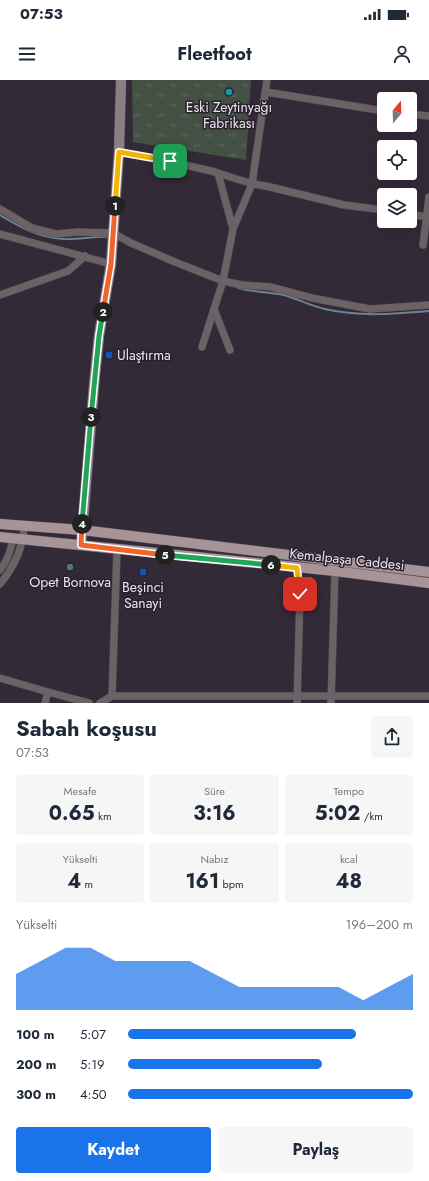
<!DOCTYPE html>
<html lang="tr">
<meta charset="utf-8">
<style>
body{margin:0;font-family:Jost,sans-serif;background:#f6f6f7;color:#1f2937;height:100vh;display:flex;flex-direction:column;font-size:15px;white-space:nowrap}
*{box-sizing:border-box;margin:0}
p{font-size:13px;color:#747a83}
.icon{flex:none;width:22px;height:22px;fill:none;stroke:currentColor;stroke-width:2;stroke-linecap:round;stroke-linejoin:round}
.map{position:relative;height:623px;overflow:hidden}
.drawer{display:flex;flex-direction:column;background:#fff;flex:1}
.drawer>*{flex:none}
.needle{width:26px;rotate:19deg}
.buttons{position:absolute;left:377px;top:12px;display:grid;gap:8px}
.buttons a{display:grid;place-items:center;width:40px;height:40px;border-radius:4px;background:#fff;box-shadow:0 4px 16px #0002;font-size:20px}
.pin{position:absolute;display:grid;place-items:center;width:34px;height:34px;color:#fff;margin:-17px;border-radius:8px;box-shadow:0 2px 6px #0006}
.km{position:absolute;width:20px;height:20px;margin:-10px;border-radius:50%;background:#222;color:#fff;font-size:11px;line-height:20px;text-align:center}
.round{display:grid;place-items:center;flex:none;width:42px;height:42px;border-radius:4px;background:#f6f6f7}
.headline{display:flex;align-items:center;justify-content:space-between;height:68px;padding:0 16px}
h1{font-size:22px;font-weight:700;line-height:30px}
.metrics{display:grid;grid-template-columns:repeat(3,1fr);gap:6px;height:68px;padding:4px 16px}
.metrics div{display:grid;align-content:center;border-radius:4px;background:#f6f6f7;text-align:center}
.metrics b{font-size:20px;font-weight:700}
.metrics small{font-size:11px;font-weight:400}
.metrics p{font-size:11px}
.chart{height:112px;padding:8px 16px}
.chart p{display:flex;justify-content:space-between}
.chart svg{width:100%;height:72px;margin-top:4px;fill:#1a73e8;opacity:.7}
.primary-button{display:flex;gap:8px;margin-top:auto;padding:8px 16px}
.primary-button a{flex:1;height:46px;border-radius:4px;background:#1a73e8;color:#fff;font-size:16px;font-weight:700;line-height:46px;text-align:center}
.primary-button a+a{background:#f6f6f7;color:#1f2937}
ul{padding:0 16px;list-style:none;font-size:13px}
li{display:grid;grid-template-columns:64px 48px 1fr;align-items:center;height:30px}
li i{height:10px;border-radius:5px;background:#1a73e8}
.status{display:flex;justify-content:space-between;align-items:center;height:28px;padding:0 20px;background:#fff;direction:ltr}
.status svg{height:11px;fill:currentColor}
header{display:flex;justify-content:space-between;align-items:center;height:52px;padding:0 16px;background:#fff;font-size:18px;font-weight:700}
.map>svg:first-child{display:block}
.grass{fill:url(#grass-tufts)}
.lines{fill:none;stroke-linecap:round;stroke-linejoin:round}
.stream{stroke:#6c8392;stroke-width:2}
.street-casing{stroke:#504854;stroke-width:8}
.secondary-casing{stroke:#504854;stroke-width:11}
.primary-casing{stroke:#504854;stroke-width:11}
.street{stroke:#6a6264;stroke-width:7}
.secondary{stroke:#8c7e82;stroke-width:10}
.primary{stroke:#a69499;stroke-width:10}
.split-1-casing{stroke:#fff;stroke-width:8}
.split-2-casing{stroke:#fff;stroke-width:8}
.split-3-casing{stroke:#fff;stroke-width:8}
.split-4-casing{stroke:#fff;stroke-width:8}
.split-5-casing{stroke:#fff;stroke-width:8}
.split-6-casing{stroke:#fff;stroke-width:8}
.split-7-casing{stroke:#fff;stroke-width:8}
.split-1{stroke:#f5b400;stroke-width:5}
.split-2{stroke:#f0652b;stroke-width:5}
.split-3{stroke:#22a559;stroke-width:5}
.split-4{stroke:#22a559;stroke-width:5}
.split-5{stroke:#f0652b;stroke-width:5}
.split-6{stroke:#22a559;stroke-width:5}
.split-7{stroke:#f5b400;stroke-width:5}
.culture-dot{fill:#0f9aa8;stroke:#29202c;stroke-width:1.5}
.transit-dot{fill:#1a4fb4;stroke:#29202c;stroke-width:1.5}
.service-dot{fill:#5c6f8a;stroke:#29202c;stroke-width:1.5}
.labels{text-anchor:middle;stroke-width:3;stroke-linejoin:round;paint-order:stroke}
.poi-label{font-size:14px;fill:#ebe5ee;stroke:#29202c}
.street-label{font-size:14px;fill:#ebe5ee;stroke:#29202c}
</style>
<div class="status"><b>07:53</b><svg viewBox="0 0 49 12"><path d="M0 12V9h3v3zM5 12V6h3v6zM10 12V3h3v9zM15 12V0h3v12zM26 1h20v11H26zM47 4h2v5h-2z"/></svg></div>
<header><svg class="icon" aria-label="menu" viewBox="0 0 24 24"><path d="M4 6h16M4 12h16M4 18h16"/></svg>Fleetfoot<svg class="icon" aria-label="person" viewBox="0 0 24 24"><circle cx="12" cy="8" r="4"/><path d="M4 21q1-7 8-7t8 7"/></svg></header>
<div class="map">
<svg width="429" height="623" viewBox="0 0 429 623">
<defs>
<pattern id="grass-tufts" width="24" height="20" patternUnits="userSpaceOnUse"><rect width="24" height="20" fill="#425143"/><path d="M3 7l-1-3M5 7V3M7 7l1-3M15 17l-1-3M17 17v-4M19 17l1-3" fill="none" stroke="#5d6a5e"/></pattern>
</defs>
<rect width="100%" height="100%" fill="#332a37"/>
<path class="grass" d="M132 0H251L246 80 133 62Z"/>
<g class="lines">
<path class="stream" d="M0 135C20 147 38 157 63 159 78 160 93 156 109 157
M238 208C253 212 269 212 284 215 298 219 311 226 325 229 359 237 394 234 429 231"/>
<g class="street-casing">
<path id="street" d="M266 12 384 31
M410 34 429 36
M119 72C151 78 183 84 215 92 232 97 248 104 266 106L344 125 384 130
M218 93 233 149
M0 129 32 148 56 154 78 152 113 153 131 163 175 182 223 201 242 205 271 207 312 218 370 229 429 225
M410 134 427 137
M0 154 111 184
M423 165 429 117
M0 215 68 191 85 176
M214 229 223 201 233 149 252 104 267 0
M202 267 214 229 230 270
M297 487 300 514 297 623
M0 490C8 480 11 471 13 458
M0 504C14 487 23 468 24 447
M0 598 48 612 89 623
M112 616 117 470
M45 623 48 612
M100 623 112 616H429
M331 623 335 491"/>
</g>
<g class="secondary-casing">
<path id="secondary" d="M81 465 94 305 99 256 111 184 119 72 121 0"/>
</g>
<g class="primary-casing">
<path id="primary" d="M0 444 82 450 429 492
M0 457 335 491 429 503"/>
</g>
<use href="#street" class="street"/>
<use href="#secondary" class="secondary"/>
<use href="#primary" class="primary"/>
</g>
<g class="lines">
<g class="split-1-casing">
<path id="split-1" d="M115 126 119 72 170 81"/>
</g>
<g class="split-2-casing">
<path id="split-2" d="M103 232 111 184 115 126"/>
</g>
<g class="split-3-casing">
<path id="split-3" d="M91 337 99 256 103 232"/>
</g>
<g class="split-4-casing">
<path id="split-4" d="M82 444 91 337"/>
</g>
<g class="split-5-casing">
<path id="split-5" d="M82 444 81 465 165 475"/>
</g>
<g class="split-6-casing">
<path id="split-6" d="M165 475 271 485"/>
</g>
<g class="split-7-casing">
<path id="split-7" d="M271 485 297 488 300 514"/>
</g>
<use href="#split-1" class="split-1"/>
<use href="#split-2" class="split-2"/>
<use href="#split-3" class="split-3"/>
<use href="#split-4" class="split-4"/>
<use href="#split-5" class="split-5"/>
<use href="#split-6" class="split-6"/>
<use href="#split-7" class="split-7"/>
</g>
<circle class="culture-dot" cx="229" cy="12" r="4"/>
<g class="transit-dot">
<rect x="105" y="271" width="8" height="8" rx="2"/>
<rect x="139" y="488" width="8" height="8" rx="2"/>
</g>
<circle class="service-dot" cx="70" cy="487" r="4"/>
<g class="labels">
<g class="poi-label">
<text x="229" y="32">Eski Zeytinyağı<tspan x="229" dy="16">Fabrikası</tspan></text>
<text x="117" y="280" text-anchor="start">Ulaştırma</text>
<text x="70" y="507">Opet Bornova</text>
<text x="143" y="512">Beşinci<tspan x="143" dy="16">Sanayi</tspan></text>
</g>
<g class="street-label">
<text transform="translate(347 479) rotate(6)" y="5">Kemalpaşa Caddesi</text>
</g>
</g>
</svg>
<div class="buttons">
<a><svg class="needle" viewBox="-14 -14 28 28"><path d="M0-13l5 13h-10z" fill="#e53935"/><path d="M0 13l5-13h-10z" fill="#747a83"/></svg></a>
<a><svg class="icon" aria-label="locate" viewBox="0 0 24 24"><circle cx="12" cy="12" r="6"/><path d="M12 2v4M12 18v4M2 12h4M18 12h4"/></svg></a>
<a><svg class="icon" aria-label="layers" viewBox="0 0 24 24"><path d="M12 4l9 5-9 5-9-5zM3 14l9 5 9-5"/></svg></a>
</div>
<div class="pin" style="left:170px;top:81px;background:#1e9e55"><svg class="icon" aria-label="arrive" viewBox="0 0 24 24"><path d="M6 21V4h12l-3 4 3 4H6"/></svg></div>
<div class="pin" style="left:300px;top:514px;background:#d93025"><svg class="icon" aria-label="check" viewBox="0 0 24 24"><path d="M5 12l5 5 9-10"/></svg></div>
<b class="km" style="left:115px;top:126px">1</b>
<b class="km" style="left:103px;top:232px">2</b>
<b class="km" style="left:91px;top:337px">3</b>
<b class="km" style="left:82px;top:444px">4</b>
<b class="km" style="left:165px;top:475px">5</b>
<b class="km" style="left:271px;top:485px">6</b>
</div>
<section class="drawer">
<div class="headline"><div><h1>Sabah koşusu</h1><p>07:53</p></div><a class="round"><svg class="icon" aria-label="share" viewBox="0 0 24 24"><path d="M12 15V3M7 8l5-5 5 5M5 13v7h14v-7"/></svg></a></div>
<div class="metrics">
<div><p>Mesafe</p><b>0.65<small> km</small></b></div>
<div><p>Süre</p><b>3:16</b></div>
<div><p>Tempo</p><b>5:02<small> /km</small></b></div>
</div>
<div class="metrics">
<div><p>Yükselti</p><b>4<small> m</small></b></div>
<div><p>Nabız</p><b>161<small> bpm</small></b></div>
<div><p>kcal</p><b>48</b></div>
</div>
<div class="chart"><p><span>Yükselti</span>196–200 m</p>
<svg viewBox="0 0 160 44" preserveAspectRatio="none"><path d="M0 44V22L10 14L20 6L30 6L40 14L50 14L60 14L70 14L80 22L90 30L100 30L110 30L120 30L130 30L140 38L150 30L160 22V44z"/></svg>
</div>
<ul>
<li><b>100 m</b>5:07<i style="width:80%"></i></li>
<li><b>200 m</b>5:19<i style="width:68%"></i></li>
<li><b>300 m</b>4:50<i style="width:100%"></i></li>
</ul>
<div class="primary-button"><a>Kaydet</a><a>Paylaş</a></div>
</section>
